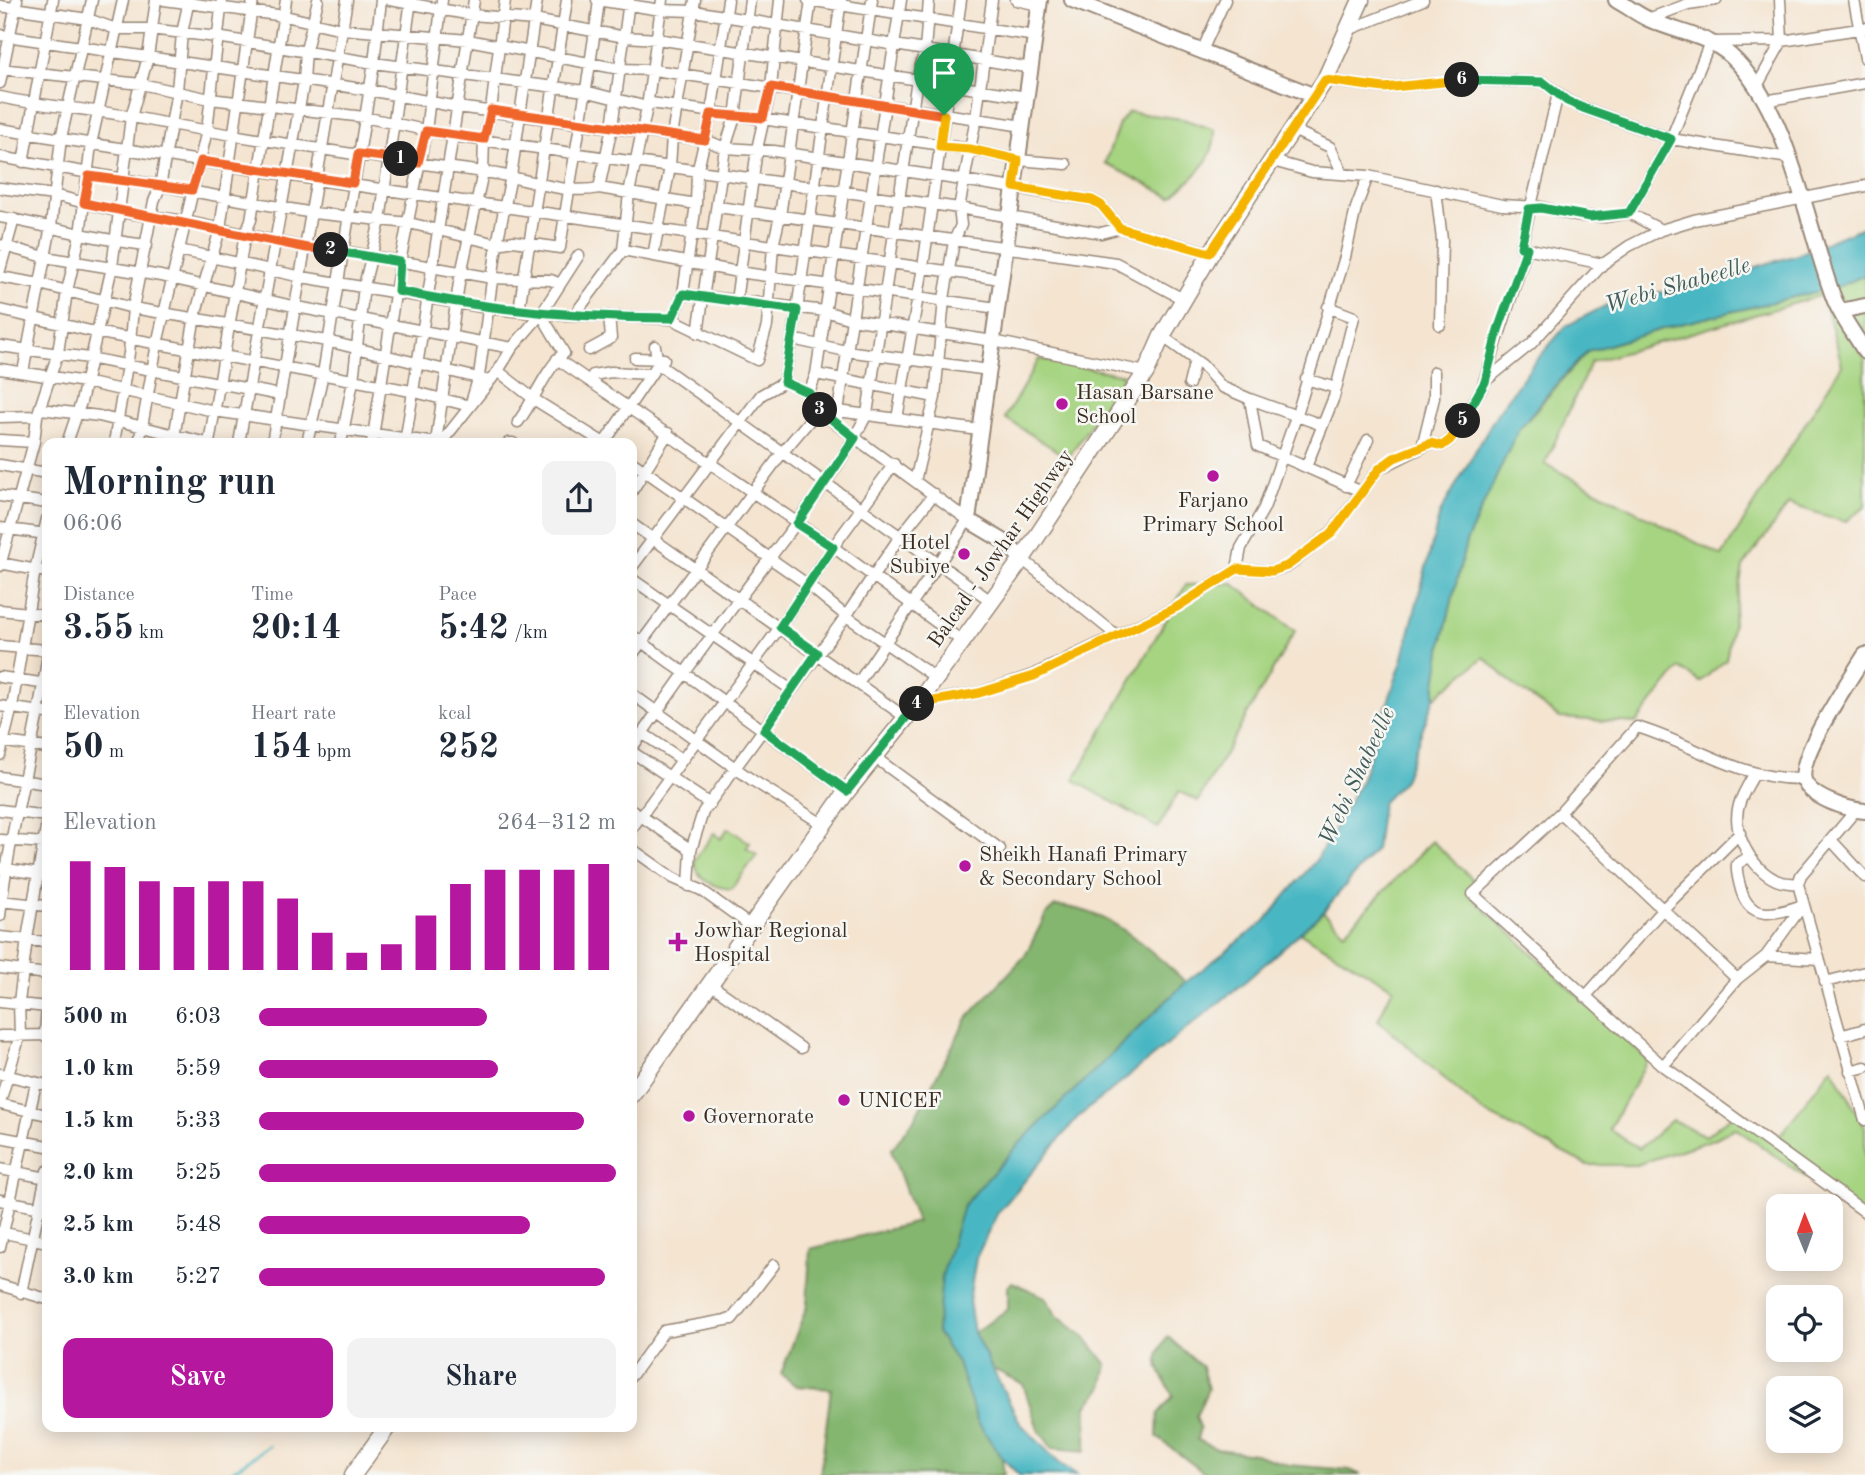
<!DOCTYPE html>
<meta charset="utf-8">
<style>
body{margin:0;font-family:"Old Standard TT",serif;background:#f2f2f3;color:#1f2937;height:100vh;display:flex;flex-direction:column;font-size:26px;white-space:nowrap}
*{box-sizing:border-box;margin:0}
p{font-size:23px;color:#747a83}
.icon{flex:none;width:38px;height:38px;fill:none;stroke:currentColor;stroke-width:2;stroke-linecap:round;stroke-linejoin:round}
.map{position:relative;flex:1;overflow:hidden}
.panel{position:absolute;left:42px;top:438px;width:595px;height:994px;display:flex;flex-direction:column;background:#fff;border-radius:14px;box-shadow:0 4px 18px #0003}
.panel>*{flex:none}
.needle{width:46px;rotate:359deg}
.fabs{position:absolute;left:1766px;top:1194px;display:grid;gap:14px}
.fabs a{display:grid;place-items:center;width:77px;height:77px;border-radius:14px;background:#fff;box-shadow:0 4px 18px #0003;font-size:35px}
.pin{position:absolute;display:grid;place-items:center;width:60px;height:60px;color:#fff;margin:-72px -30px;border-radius:50% 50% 50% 0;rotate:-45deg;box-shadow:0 0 7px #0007}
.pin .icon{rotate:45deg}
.km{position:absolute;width:35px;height:35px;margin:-18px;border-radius:50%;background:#222;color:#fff;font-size:19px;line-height:35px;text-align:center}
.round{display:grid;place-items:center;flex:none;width:74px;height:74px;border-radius:14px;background:#f2f2f3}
.summary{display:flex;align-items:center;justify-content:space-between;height:119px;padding:0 21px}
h1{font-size:38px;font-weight:700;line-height:52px}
.figures{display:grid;grid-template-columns:repeat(3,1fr);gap:10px;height:119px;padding:7px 21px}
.figures div{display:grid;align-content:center}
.figures b{font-size:35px;font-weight:700}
.figures small{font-size:19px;font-weight:400}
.figures p{font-size:19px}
.chart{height:196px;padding:14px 21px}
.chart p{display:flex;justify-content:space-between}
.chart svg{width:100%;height:126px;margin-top:7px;stroke:#b5179e;stroke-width:6}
.primary-button{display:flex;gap:14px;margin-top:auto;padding:14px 21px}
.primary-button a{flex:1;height:80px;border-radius:14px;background:#b5179e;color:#fff;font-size:28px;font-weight:700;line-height:80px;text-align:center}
.primary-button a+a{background:#f2f2f3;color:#1f2937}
ul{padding:0 21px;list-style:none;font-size:23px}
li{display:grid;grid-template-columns:112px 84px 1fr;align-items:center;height:52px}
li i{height:18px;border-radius:9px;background:#b5179e}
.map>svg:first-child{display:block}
.green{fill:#a6d481;stroke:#707f50;stroke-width:2;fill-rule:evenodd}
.forest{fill:#84b66f;stroke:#607046;stroke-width:2}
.water{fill:#49b7c3;stroke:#427070;stroke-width:2}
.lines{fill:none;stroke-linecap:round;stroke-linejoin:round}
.stream{stroke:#49b7c3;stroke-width:2.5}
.street-casing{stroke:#988777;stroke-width:13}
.secondary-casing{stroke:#988777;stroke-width:18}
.primary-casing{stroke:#988777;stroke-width:19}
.street{stroke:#fff;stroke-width:10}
.secondary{stroke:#fff;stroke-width:14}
.primary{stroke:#fff;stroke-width:16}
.split-1-casing{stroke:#fff;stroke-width:14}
.split-2-casing{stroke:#fff;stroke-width:14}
.split-3-casing{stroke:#fff;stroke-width:14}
.split-4-casing{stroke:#fff;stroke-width:14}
.split-5-casing{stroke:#fff;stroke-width:14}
.split-6-casing{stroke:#fff;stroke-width:14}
.split-7-casing{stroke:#fff;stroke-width:14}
.split-1{stroke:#f0652b;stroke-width:9}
.split-2{stroke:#f0652b;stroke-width:9}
.split-3{stroke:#22a559;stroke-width:9}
.split-4{stroke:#22a559;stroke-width:9}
.split-5{stroke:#f5b400;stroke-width:9}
.split-6{stroke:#22a559;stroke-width:9}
.split-7{stroke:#f5b400;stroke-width:9}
.poi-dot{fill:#b5179e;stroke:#f6f6f2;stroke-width:2.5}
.labels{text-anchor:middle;stroke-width:5;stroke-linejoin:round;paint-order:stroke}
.poi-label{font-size:21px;fill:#3b2a1e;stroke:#f6f6f2;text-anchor:start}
.street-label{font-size:21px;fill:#3b2a1e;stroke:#f6f6f2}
.water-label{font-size:23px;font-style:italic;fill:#405b58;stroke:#f6f6f2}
</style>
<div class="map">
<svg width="1865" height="1475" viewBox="0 0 1865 1475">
<rect width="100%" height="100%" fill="#f6f6f2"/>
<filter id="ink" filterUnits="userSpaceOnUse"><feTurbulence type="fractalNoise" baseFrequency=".0143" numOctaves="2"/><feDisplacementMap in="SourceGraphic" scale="14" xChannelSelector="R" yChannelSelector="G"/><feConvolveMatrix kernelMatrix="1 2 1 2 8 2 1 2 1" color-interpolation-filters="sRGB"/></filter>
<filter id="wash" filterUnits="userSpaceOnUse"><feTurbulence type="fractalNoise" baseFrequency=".00686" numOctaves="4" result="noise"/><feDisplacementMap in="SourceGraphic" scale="28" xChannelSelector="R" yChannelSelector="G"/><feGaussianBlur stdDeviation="1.57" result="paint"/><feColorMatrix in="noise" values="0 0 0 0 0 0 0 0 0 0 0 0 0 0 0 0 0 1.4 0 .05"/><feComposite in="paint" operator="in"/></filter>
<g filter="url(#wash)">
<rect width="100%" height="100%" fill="#f4e4d0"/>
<path class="green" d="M1128 112 1183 119 1215 130C1215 162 1193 178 1171 197L1105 163 1119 124Z
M1865 275V506L1845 522 1789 504 1743 567 1726 660 1700 682 1680 668 1636 723 1560 718 1516 687 1484 657 1434 698 1442 643 1466 542 1518 430 1588 351 1676 325 1840 286ZM1823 295 1842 365 1722 556 1545 464 1591 362Z
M1039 359 1124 375 1068 458 1005 418Z
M1232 583 1295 631 1198 801 1179 791 1158 828 1074 780 1186 585Z
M728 828 750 843 746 848 757 855 731 889C713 887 698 881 694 861L714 833 721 839Z
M1432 841 1478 884 1468 894 1648 1060 1609 1129 1639 1149 1672 1120 1706 1136 1737 1111 1775 1142 1832 1067 1865 1127V1218L1735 1128 1714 1139 1636 1165H1587L1481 1111 1378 1020 1393 988 1299 932 1323 912 1345 932Z"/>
<path class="forest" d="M1055 906C1110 908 1146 947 1186 982L1018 1145 963 1206 937 1332 959 1366 977 1421 1002 1458 1004 1475H820L831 1389 796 1386 781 1374 807 1306 810 1249 917 1222 891 1150 913 1121 967 1018 1025 956 1046 914Z
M1012 1282 1045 1297 1057 1316 1086 1338 1107 1365 1102 1388 1087 1406 1086 1451 1052 1448 1038 1429 1023 1384 991 1368 974 1333 1008 1309V1287Z
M1168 1337 1202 1367 1208 1389 1196 1416 1200 1427 1197 1440 1217 1449 1255 1454 1289 1465 1350 1470 1361 1475H1207L1157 1437 1158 1414 1173 1396C1161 1371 1148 1361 1168 1337Z"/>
<path class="water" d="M1865 226V275L1840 286 1676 325 1588 351 1552 389 1518 430 1466 542 1442 643 1434 698 1404 780 1382 803 1376 849 1323 912 1248 979 1077 1118 997 1214 976 1258 969 1301 974 1333 1020 1423 1058 1462 1077 1475H1019L1002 1458 977 1421 959 1366 937 1332 942 1276 963 1206 1018 1145 1186 982 1264 922 1317 859 1361 781 1402 661 1440 513 1496 415 1532 365 1566 326 1609 304 1697 284 1797 255Z"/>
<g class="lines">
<path class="stream" d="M226 1475 269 1446"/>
</g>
</g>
<g filter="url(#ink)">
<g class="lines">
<g class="street-casing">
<path id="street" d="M164 0 285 16 342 29 468 40 620 69 654 70 1023 126
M390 0 472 15 534 20 625 37 657 39 1027 97
M597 0 661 10 694 11 1031 68
M808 0 1035 36
M1016 0 1039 5
M1854 0 1865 58
M0 6 88 19 116 29H150L217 37 374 63 585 91 647 107 651 103 970 149 1018 160 1066 164
M1648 19 1688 4 1716 0
M1348 30 1423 0
M0 35 369 90 457 107 705 140 725 148 774 151 1092 200 1101 205 1120 228
M1202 51 1225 0
M0 69 141 84 210 99 364 117 453 136 959 208 1101 233 1120 228 1211 253
M1325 80 1383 88 1462 80 1543 82 1568 101 1583 108 1671 139 1789 158
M0 83 17 0
M1756 88 1782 41 1780 0
M1558 94 1521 247 1603 264
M0 97C44 107 88 108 132 117 248 139 367 157 484 172 521 176 563 196 599 188L696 204
M1765 101 1865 83
M0 129 318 180 1001 279
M1293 130 1330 147 1343 174
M0 157 313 213 409 223 497 244 514 241 560 248C572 165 589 83 599 0
M1273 161 1312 172 1368 176 1502 205 1541 207 1576 216 1605 217 1629 213 1661 230
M23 162 53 0
M0 188 54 195 120 212 185 221 307 248 343 251 492 278 551 280 560 284
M599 188 612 127 629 1
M1436 190 1442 240 1440 325
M718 207 1116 263 1183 299
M1629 213 1671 139 1710 42 1782 41 1865 28
M0 217C49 226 97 240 147 245
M0 245 45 257 161 276 297 307 512 348
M179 250 302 277 488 308 541 314 672 319 757 360 767 326 773 246 780 216 811 0
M623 250 738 272 997 308
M653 256 670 167 672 136 695 0
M0 270 14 219
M0 277 40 284 133 308 327 341 490 381
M683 294 825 311 851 319 993 341 1146 372
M736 301 757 149 771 87 780 0
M0 310 95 332 411 391 470 406 479 376 497 244 511 176 537 0
M519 310 567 0
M575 314 623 250 629 193 647 107 662 0
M672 319 683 294 696 204 697 173 711 114 728 0
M698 333 725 148 735 117 750 0
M1162 336 1202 365 1222 387 1250 399 1258 446 1360 491
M792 339 846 351 989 370
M0 346 89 358 280 395
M655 346 658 364 991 601
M589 350 611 338 609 316
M635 358 664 359
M557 359 833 547 962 641
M0 369 85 382 214 411 437 443
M498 371 535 400 604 443 658 364
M23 372 51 226 61 138 92 0
M816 374 935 397
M593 375 611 372 651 374
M1306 379 1336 388
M784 382 809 393 819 409 836 424 968 520 858 683
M784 382 797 310 841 0
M1484 382 1531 344 1603 264 1629 246 1661 230 1694 220 1865 186
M1189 384 1195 360
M809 393 816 374 872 0
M1250 399 1322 425
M41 409 99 416 207 443
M838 411 979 430
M0 417 37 416
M897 419 923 267 961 0
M518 422C534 401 545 370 564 353L541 314
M836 424 901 0
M0 440 34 442
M436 442 459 283 483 172 484 139 491 110 505 0
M67 443 81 402 112 267 131 117 148 57 156 0
M114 443 129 353 133 308 154 201 160 187 177 91 182 33 189 0
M139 443 157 344 207 130 222 0
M173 443 195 316 220 229 253 0
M209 443 245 234 251 220 286 0
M239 443 304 81 306 50 318 0
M272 443 347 0
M307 443 323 374 374 63 381 0
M341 443 353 381 364 286 380 221 411 0
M372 443 400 262 426 131 442 0
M405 443 474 0
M441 443 498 371 512 348 541 314 579 255
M508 443H513
M1422 447 1434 398V372
M632 462 807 584 846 616 936 678
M0 465 47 473
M1306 467 1334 397 1354 317 1328 307
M915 481 935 397 944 299 954 241 961 225 959 208 976 118 992 0
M1346 486 1368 440
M632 491 668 433
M0 496 47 503
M632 524 905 717
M0 528 47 534
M1022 559 1115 634
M0 563 47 572
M0 566 34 442 37 416 58 353 67 291 80 235 91 144 123 0
M632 567 761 395 784 382
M1237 569 1241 548 1264 508 1297 414 1345 257 1356 208 1368 176
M632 579 790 689
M0 610 47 615
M632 635 847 791
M0 646 47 650
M632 655 782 453 819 409
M0 677 47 684
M632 694 752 780 824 825
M918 703 979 693 1033 675 1177 607 1237 569 1272 571 1287 567 1332 532 1379 469 1431 443 1442 446 1450 440 1482 388 1527 248
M0 706 47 713
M642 733 681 759
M0 741 47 748
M632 748C676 684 722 621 769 559 804 513 841 466 867 414L917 79 925 50 929 0
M632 752 710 804
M0 755 12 707 35 570 47 519
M873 756 1000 849
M1754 774C1749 784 1742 794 1739 805 1731 832 1751 868 1776 880 1782 883 1791 883 1798 884
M0 777 47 784
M1804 779C1743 781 1694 744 1637 727L1560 813 1473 894 1663 1066 1865 1212
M0 810 47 816
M632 810 691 850 689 886
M1856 810 1801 875 1798 884 1865 1120
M1560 813 1737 979
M632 828 780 627 833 547 894 464
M0 840 47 843
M1832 841 1865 877
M632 849 673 878 701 890 751 926
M691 850 703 812 846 616 899 538 934 494
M1749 857 1737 864C1736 871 1738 878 1740 886 1748 923 1776 914 1803 905
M0 868 47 875
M0 901 47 906
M0 916C9 829 35 745 47 660
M0 937 47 942
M1766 956 1819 959
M0 968 47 974
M1825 982 1865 972
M710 984 801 1048
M1585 997 1662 910 1740 833
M0 1002 47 1007
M45 1035 47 1005
M0 1036 47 1035
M1840 1036 1865 1029
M1663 1066 1737 979 1766 956 1803 905
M1850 1071 1865 1067
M1 1074 47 1085
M0 1102 20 1035 19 1002 27 939 47 822
M0 1104 47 1115
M0 1137 47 1146
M0 1169 47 1178
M0 1200 47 1209
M0 1232 47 1242
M0 1247 36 1083
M0 1285 47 1299
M21 1293 47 1171
M632 1375 664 1331 732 1319 774 1265"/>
</g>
<g class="secondary-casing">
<path id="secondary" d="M1072 0 1315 96
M1616 0C1627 6 1637 14 1648 19 1675 32 1708 35 1731 56 1789 109 1806 224 1833 296 1840 316 1855 334 1865 352
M1840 311 1865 306
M1022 559 1005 542 968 520 1040 0
M1865 655C1851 678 1797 756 1804 780 1810 798 1849 810 1865 811"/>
</g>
<g class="primary-casing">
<path id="primary" d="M632 1094 847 791 918 703 1022 559 1146 372 1162 336 1211 253 1325 80 1361 0
M353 1475 388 1426"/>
</g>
<use href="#street" class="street"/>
<use href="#secondary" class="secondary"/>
<use href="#primary" class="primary"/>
</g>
</g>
<g class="lines" filter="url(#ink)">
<g class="split-1-casing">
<path id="split-1" d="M401 159 418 163 426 131 484 139 491 110 705 140 711 114 763 118 771 87 944 115"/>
</g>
<g class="split-2-casing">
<path id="split-2" d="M331 250 307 248 84 203 89 176 192 190 201 161 353 183 358 154 401 159"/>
</g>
<g class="split-3-casing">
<path id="split-3" d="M331 250 400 262 398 291C488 310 580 318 672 318L683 294 797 310 784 382 809 393 820 410"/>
</g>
<g class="split-4-casing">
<path id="split-4" d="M820 410 855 438 797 524 833 547 780 627 817 653 764 730 847 791 917 704"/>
</g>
<g class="split-5-casing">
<path id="split-5" d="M917 704 979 693 1034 676 1177 607 1237 569 1272 571 1287 566 1332 533 1379 469 1394 458 1431 443 1442 446 1450 440 1463 421"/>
</g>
<g class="split-6-casing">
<path id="split-6" d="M1462 80 1543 82 1567 101 1583 108 1671 139 1629 213 1590 217 1541 208 1529 209 1521 247 1527 248 1498 330 1485 382 1463 421"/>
</g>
<g class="split-7-casing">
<path id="split-7" d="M944 115 940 147 970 149 1018 160 1014 187 1092 200 1101 205 1120 228 1210 253 1325 80 1384 88 1462 80"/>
</g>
<use href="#split-1" class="split-1"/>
<use href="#split-2" class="split-2"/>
<use href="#split-3" class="split-3"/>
<use href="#split-4" class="split-4"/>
<use href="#split-5" class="split-5"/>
<use href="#split-6" class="split-6"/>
<use href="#split-7" class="split-7"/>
</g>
<g class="poi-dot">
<circle cx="1062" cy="404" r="7"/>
<circle cx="1213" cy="476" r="7"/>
<circle cx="964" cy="554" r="7"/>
<circle cx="965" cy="866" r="7"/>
<path d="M674.5 931.5h7v7h7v7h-7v7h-7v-7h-7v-7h7z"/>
<circle cx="844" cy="1100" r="7"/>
<circle cx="689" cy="1116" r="7"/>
</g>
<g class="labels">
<g class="poi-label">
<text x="1076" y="399">Hasan Barsane<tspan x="1076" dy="24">School</tspan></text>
<text x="1213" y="507" text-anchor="middle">Farjano<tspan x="1213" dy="24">Primary School</tspan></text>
<text x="950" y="549" text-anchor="end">Hotel<tspan x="950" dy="24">Subiye</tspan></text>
<text x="979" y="861">Sheikh Hanafi Primary<tspan x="979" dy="24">&amp; Secondary School</tspan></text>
<text x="694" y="937">Jowhar Regional<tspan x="694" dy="24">Hospital</tspan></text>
<text x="858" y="1107">UNICEF</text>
<text x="703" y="1123">Governorate</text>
</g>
<g class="street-label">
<text transform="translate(1000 548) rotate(-55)" y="7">Balcad - Jowhar Highway</text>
</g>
<g class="water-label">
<text transform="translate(1677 284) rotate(-16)" y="8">Webi Shabeelle</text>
<text transform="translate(1356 776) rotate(-65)" y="8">Webi Shabeelle</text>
</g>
</g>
</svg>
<div class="fabs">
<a><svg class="needle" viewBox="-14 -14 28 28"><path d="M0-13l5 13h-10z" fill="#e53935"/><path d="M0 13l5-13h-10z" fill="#747a83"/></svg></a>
<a><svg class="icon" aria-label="locate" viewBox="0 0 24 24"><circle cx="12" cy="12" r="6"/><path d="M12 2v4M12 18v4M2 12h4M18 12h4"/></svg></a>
<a><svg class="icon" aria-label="layers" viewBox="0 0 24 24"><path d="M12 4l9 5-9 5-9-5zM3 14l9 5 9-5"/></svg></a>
</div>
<div class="pin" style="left:944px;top:115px;background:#1e9e55"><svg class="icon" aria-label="arrive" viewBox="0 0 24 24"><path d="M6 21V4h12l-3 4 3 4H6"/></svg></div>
<b class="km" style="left:401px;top:159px">1</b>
<b class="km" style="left:331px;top:250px">2</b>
<b class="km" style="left:820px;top:410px">3</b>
<b class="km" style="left:917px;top:704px">4</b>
<b class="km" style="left:1463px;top:421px">5</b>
<b class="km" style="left:1462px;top:80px">6</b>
<section class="panel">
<div class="summary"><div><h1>Morning run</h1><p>06:06</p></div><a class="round"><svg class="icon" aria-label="share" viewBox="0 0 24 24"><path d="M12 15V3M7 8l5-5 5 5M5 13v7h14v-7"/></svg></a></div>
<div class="figures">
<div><p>Distance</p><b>3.55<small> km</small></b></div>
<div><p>Time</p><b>20:14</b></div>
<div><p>Pace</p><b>5:42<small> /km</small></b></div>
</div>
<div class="figures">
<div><p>Elevation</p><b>50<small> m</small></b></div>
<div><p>Heart rate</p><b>154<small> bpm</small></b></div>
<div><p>kcal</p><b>252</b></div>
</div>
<div class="chart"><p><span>Elevation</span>264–312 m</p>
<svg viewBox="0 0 160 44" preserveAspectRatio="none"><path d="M5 44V6M15 44V8M25 44V13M35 44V15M45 44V13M55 44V13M65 44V19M75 44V31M85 44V38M95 44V35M105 44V25M115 44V14M125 44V9M135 44V9M145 44V9M155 44V7"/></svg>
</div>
<ul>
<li><b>500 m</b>6:03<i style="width:64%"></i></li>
<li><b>1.0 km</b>5:59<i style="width:67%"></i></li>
<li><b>1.5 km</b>5:33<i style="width:91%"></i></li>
<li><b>2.0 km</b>5:25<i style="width:100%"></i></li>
<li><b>2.5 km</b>5:48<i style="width:76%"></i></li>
<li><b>3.0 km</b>5:27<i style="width:97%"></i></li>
</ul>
<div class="primary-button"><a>Save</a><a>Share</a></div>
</section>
</div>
